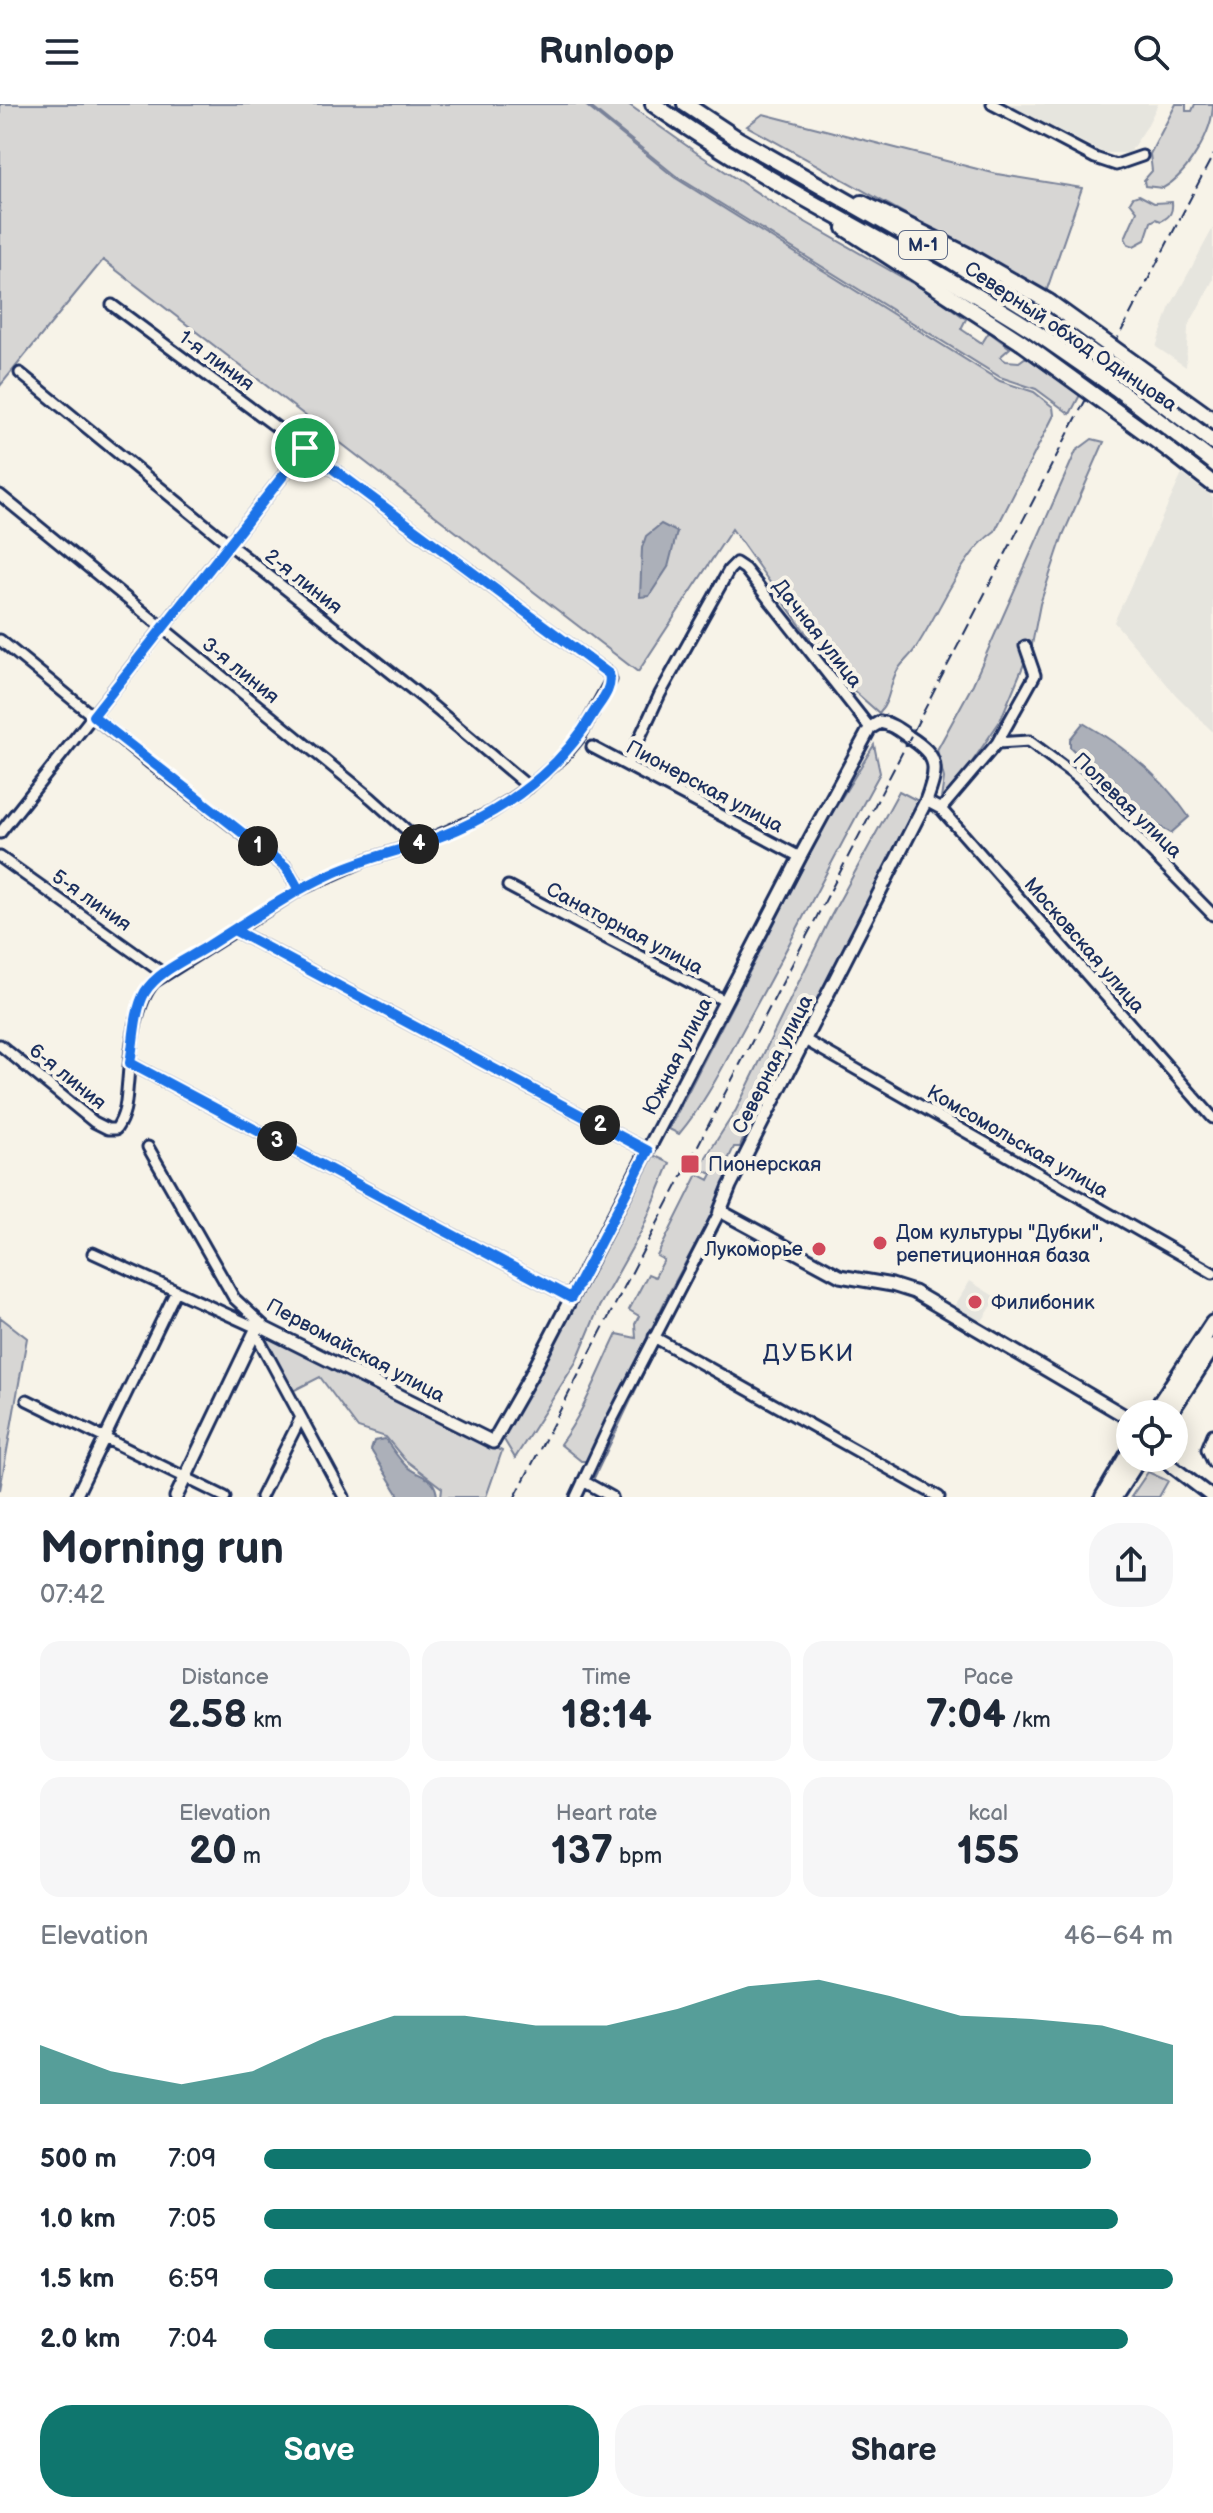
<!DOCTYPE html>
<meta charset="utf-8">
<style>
body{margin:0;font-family:"Balsamiq Sans",sans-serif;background:#f6f6f7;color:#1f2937;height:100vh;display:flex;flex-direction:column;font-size:30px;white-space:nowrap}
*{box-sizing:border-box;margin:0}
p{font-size:26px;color:#747a83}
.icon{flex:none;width:44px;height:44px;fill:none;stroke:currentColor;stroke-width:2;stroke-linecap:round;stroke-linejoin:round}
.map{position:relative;height:1393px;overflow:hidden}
.panel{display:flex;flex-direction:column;background:#fff;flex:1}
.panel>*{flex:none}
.buttons{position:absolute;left:1116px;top:1296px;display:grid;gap:16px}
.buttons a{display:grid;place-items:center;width:72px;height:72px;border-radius:50%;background:#fff;box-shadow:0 4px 20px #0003;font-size:40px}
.pin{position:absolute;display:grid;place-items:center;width:68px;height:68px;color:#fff;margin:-34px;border:4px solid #fff;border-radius:50%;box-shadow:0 2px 8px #0007}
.km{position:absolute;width:40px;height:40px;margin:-20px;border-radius:50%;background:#222;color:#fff;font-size:22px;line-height:40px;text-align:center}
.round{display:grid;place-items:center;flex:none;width:84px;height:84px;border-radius:32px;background:#f6f6f7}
.overview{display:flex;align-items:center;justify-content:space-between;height:136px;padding:0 40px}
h1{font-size:44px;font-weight:700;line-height:60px}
.figures{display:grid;grid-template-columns:repeat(3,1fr);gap:12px;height:136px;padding:8px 40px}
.figures div{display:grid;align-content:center;border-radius:20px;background:#f6f6f7;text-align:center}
.figures b{font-size:40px;font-weight:700}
.figures small{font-size:22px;font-weight:400}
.figures p{font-size:22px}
.chart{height:224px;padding:16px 40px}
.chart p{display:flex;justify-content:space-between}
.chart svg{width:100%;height:144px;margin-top:8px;fill:#0f766e;opacity:.7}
.action{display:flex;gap:16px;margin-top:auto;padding:16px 40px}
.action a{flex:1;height:92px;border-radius:32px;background:#0f766e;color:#fff;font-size:32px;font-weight:700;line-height:92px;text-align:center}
.action a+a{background:#f6f6f7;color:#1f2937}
ul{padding:0 40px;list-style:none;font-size:26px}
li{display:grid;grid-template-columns:128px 96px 1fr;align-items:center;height:60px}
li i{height:20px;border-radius:10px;background:#0f766e}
header{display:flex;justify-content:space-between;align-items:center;height:104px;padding:0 40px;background:#fff;font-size:36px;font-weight:700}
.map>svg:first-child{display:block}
.built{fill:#e6e5de}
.green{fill:#d7d6d4;stroke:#798299;stroke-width:2}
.water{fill:#acb0b9;stroke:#727c95;stroke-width:2}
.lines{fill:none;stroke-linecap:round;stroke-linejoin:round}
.stream{stroke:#727c95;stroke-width:2}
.minor-casing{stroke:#1b2f5e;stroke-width:15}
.tertiary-casing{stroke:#1b2f5e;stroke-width:17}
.primary-casing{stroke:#1b2f5e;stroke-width:20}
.trunk-casing{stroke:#1b2f5e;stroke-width:20}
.minor{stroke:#f7f3e8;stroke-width:9}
.tertiary{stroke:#f7f3e8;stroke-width:11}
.primary{stroke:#f7f3e8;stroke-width:14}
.trunk{stroke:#f7f3e8;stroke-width:14}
.rail{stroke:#1b2f5e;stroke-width:2;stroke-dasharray:12 6;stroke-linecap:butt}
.primary-bridge-casing{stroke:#1b2f5e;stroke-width:20;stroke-linecap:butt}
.trunk-bridge-casing{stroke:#1b2f5e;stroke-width:20;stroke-linecap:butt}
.primary-bridge{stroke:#f7f3e8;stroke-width:14}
.trunk-bridge{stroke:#f7f3e8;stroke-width:14}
.route-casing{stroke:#fff;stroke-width:16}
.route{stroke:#1a73e8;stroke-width:10}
.poi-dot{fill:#d1495b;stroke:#f7f3e8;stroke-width:3}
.labels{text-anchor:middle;stroke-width:8;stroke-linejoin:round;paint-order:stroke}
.shield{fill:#f7f3e8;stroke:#5d6a87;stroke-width:2}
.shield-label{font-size:18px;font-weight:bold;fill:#1b2f5e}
.street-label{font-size:20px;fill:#1b2f5e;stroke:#f7f3e8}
.poi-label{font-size:20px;fill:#1b2f5e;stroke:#f7f3e8;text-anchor:start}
.quarter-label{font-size:24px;letter-spacing:2px;fill:#1b2f5e;stroke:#f7f3e8}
</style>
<header><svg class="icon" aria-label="menu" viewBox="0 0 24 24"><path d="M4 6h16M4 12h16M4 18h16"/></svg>Runloop<svg class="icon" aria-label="search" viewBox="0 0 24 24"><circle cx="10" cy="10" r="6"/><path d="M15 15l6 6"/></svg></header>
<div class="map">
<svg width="1213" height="1393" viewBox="0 0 1213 1393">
<rect width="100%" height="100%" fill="#f7f3e8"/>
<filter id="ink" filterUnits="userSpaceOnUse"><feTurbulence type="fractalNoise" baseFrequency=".0125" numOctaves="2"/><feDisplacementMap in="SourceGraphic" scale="16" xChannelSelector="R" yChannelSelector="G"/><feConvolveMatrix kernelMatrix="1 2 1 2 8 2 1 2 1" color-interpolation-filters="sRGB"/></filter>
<g filter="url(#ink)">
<path class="built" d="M1008 0H1158L1146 24 1129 49H1104Z
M1213 124V176L1188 223 1186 263 1156 243 1169 205Z
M1182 370 1213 393V628L1176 591 1114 518Z
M970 1177 997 1194 980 1220 954 1203Z"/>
<path class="green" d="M0 0H584L674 73 1000 277 1034 288 1053 303 1054 311 995 427C961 450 939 510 915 545 910 553 900 560 896 569 889 583 890 597 879 609L853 586 810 535 732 425 638 568 103 156 0 282Z
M587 0H628L697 49 779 103 933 191 966 215 961 225 982 239 989 228 1010 244 1000 253 1006 257 1019 258 1026 253 1080 291 1070 310 1036 285 1000 273 676 72Z
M1176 0H1186V7H1192L1195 0H1213C1213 28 1187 71 1163 84L1145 82 1144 76 1152 67 1150 50Z
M763 10 997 70 1082 84 1046 188 747 22Z
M1139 91 1154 99 1172 98C1173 108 1170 113 1161 117L1156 115 1151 118 1145 136 1134 142 1128 140 1125 134 1137 107 1130 98 1133 93Z
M1092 335 1104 338 1063 431 1040 500 1032 541 1000 617 968 664 941 695 944 674 937 646 973 580 1076 347Z
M874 641 880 669C834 752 792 837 746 920 725 958 707 997 679 1030L669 1025 823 724Z
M899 687 922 699 753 1029 744 1033 740 1043H734L727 1058 730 1059 727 1068 732 1073 669 1189 587 1357H581L560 1340C584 1308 599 1267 617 1230L636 1234 635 1220 639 1212 629 1206 648 1170 655 1173 664 1156 657 1152 698 1070 709 1076 712 1070 699 1064 736 1006 831 812Z
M653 1051 670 1059 642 1126 599 1203 576 1258 515 1354 503 1334Z
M0 1213 27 1234 0 1386Z
M261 1233H277L502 1347 486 1393H441L442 1384 404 1355 386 1333 358 1324 320 1273 291 1288Z
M1148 1368 1168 1377 1159 1393H1131Z"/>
<path class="water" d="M661 420 677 428 668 463 649 492 640 493 642 444 646 432Z
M1083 619C1124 642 1162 673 1189 713L1171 729 1149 716 1112 684 1070 643V635Z
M385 1335C392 1344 398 1354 406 1362 419 1374 436 1371 437 1393H400L371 1346 374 1337Z"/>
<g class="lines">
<path class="stream" d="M663 1230 718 1126
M594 1374 655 1245"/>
<g class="minor-casing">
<path id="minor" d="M992 0 1095 54 1116 61 1142 52
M20 269 229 440 422 593 529 683
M0 391 371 694 421 739
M0 536 149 658 286 763 299 786
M997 639 1035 571 1025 542
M592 643 800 753
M627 661 660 590 729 466 736 459 745 465 870 624
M926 697 941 705 1213 1014
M941 705 997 639 1029 637 1080 675 1213 811
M0 729 305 344
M0 753 164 870
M508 782 725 897
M234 826 648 1047
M805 936 1213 1169
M0 941 94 1018 108 1025H116C127 1009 126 995 128 976 130 947 135 899 154 878L299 786 366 756 421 739 490 709 529 683 563 653 579 634 611 576 609 570 112 201
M130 959 571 1194
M148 1043 234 1194 264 1222
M93 1149 257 1224
M255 1228 344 1393
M654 1233 939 1393
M27 1296 225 1393
M1213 1330 1207 1345 1213 1358
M583 1377 612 1393
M76 1393 175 1189
M261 1393 300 1315
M576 1393 611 1318 720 1107"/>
</g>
<g class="tertiary-casing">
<path id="tertiary" d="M1161 1354 1212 1393
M176 1393 255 1228 260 1222 493 1338 530 1273 800 753 870 624 880 618C892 620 899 626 909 633 940 653 938 664 926 697L730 1082 720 1107 840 1172 892 1181 914 1188 1130 1315"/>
</g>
<g class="primary-casing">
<path id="primary" d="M862 99 965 150 1049 198
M845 124 1021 238
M1168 345 1213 380
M1153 1310 1213 1219
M1169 1310 1213 1242
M1103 1393 1130 1347
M1114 1393 1139 1354"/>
</g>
<g class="trunk-casing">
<path id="trunk" d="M653 0C773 85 908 146 1031 225
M685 0 738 35 947 154 1040 212"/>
</g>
<use href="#minor" class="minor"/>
<use href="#tertiary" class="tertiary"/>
<use href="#primary" class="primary"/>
<use href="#trunk" class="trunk"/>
<path class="rail" d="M515 1393 1213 51"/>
<g class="primary-bridge-casing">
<path id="primary-bridge" d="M1049 198 1213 316
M1021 238 1168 345"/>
</g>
<g class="trunk-bridge-casing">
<path id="trunk-bridge" d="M1040 212 1126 272 1213 338
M1031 225 1116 284 1213 358"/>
</g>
<use href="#primary-bridge" class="primary-bridge"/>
<use href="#trunk-bridge" class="trunk-bridge"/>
</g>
</g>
<g class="lines" filter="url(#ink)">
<g class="route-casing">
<path id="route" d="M305 344 93 612 286 763 299 786 234 826 648 1047 571 1194 130 959C134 938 134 907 145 888 158 867 188 855 208 842 249 816 289 789 333 769 361 756 390 749 419 740 490 717 556 674 594 608 601 597 613 584 609 570L305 344"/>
</g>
<use href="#route" class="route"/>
</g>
<g class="poi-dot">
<rect x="680" y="1050" width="20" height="20" rx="4"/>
<circle cx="880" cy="1139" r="8"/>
<circle cx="819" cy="1145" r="8"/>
<circle cx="975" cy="1198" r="8"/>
</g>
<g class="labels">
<rect class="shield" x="899" y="127" width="48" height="28" rx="6"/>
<g class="shield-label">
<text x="923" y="147">М-1</text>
</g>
<g class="street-label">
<text transform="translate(1071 232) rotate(34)" y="7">Северный обход Одинцова</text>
<text transform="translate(217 256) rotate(36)" y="7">1-я линия</text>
<text transform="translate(304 477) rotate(38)" y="7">2-я линия</text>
<text transform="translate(818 529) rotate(52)" y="7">Дачная улица</text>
<text transform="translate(241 566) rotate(39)" y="7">3-я линия</text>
<text transform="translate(705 682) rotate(28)" y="7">Пионерская улица</text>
<text transform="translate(1128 701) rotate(44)" y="7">Полевая улица</text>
<text transform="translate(92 796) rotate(35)" y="7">5-я линия</text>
<text transform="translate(625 824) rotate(28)" y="7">Санаторная улица</text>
<text transform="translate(1085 841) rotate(49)" y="7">Московская улица</text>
<text transform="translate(677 952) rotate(-63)" y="7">Южная улица</text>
<text transform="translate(772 960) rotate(-63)" y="7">Северная улица</text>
<text transform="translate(68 972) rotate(39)" y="7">6-я линия</text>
<text transform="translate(1018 1037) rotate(30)" y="7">Комсомольская улица</text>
<text transform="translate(356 1246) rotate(28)" y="7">Первомайская улица</text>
</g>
<g class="poi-label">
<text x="708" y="1067">Пионерская</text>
<text x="896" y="1135">Дом культуры "Дубки",<tspan x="896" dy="23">репетиционная база</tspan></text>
<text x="803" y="1152" text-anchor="end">Лукоморье</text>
<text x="991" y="1205">Филибоник</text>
</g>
<g class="quarter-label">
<text x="809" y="1257">ДУБКИ</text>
</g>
</g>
</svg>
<div class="buttons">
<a><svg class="icon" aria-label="locate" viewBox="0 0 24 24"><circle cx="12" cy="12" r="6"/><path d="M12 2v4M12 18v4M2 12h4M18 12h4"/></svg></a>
</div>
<div class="pin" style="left:305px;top:344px;background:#1e9e55"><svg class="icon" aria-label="arrive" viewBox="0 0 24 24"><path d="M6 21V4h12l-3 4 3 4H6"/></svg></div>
<b class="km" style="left:258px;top:742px">1</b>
<b class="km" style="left:600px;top:1021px">2</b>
<b class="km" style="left:277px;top:1037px">3</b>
<b class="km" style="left:419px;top:740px">4</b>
</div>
<section class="panel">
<div class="overview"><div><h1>Morning run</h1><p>07:42</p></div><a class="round"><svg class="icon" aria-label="share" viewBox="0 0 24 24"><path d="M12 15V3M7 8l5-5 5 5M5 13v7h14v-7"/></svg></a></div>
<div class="figures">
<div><p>Distance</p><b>2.58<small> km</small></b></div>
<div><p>Time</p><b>18:14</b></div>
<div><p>Pace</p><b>7:04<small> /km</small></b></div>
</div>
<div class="figures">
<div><p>Elevation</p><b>20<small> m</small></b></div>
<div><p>Heart rate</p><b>137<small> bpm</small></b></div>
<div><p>kcal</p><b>155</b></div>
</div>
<div class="chart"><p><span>Elevation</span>46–64 m</p>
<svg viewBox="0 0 160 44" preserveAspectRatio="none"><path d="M0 44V26L10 34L20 38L30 34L40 24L50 17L60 17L70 20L80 20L90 15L100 8L110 6L120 11L130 17L140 18L150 20L160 26V44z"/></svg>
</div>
<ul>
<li><b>500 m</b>7:09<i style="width:91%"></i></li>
<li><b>1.0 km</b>7:05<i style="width:94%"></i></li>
<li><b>1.5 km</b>6:59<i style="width:100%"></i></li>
<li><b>2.0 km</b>7:04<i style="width:95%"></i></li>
</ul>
<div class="action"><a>Save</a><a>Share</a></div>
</section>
